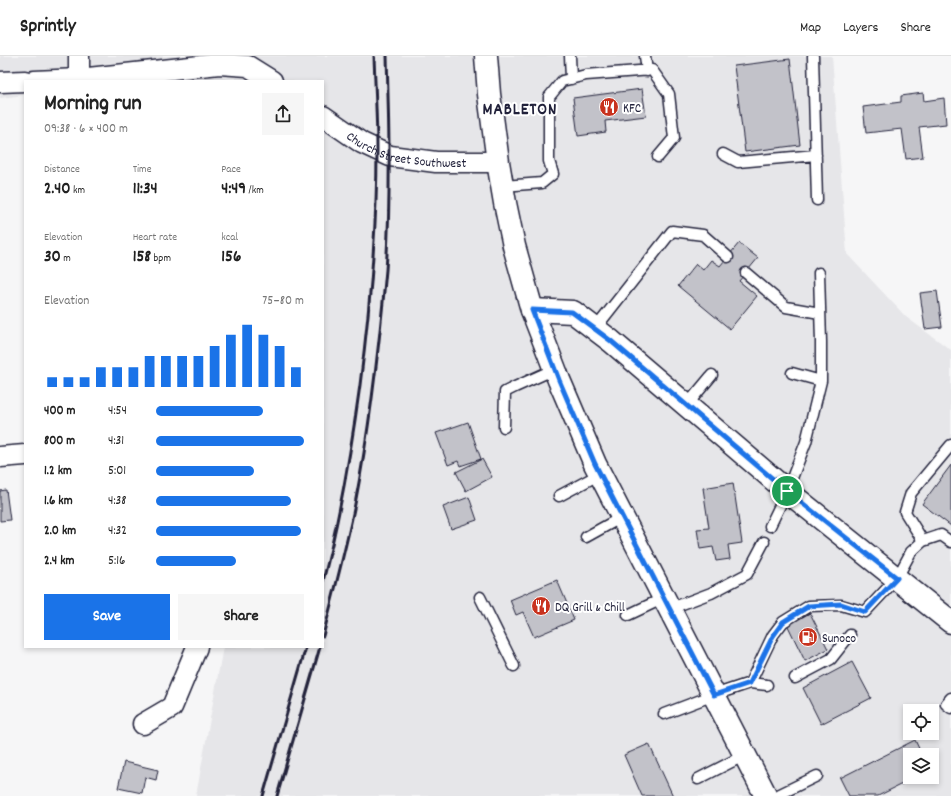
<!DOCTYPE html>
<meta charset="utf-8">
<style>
body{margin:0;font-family:Dekko,sans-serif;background:#f6f6f6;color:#222;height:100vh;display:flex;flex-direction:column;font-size:15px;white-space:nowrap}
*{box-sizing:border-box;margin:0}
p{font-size:13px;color:#767676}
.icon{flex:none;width:22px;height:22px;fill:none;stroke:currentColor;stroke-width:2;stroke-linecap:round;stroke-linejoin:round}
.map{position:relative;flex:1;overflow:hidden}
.details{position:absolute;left:24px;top:24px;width:300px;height:568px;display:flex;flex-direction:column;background:#fff;border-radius:0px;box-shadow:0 2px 6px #0003}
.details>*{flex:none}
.fabs{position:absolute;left:903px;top:648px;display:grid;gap:8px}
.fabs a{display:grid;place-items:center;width:36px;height:36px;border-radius:0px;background:#fff;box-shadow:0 2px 6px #0003;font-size:20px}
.pin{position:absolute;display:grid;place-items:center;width:34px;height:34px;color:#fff;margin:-17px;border:2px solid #fff;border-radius:50%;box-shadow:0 1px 4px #0007}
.round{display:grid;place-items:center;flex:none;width:42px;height:42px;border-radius:0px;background:#f6f6f6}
.summary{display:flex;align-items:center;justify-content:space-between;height:68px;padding:0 20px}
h1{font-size:22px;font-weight:700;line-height:30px}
.stats{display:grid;grid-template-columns:repeat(3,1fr);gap:6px;height:68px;padding:4px 20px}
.stats div{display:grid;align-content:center}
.stats b{font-size:17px;font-weight:700}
.stats small{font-size:11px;font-weight:400}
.stats p{font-size:11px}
.chart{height:112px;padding:8px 20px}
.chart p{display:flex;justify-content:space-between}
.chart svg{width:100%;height:72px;margin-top:4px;stroke:#1a73e8;stroke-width:6}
.primary-button{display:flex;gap:8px;margin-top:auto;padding:8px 20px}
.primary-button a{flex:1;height:46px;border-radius:0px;background:#1a73e8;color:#fff;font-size:16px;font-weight:700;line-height:46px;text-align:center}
.primary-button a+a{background:#f6f6f6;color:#222}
ul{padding:0 20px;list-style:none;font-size:13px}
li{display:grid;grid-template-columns:64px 48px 1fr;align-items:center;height:30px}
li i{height:10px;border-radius:5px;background:#1a73e8}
header{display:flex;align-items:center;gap:24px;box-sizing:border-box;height:56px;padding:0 20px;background:#fff;border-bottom:1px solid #e0e0e0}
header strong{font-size:19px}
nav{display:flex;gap:22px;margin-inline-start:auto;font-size:14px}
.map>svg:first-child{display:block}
.built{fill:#e6e6e9;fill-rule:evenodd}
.building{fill:#c2c2c9;stroke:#22223b}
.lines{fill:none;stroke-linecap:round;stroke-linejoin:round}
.lane-casing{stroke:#22223b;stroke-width:13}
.street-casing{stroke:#22223b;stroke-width:23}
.secondary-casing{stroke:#22223b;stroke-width:25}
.primary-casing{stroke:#22223b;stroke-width:25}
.lane{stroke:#fff;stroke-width:10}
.street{stroke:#fff;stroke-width:20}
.secondary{stroke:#fff;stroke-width:22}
.primary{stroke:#fff;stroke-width:22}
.rail{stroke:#22223b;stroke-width:3}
.route-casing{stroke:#fff;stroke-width:8}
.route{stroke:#1a73e8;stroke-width:5}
.labels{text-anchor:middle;stroke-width:4;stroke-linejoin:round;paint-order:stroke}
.poi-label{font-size:13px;fill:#22223b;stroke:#fff;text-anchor:start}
.street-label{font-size:13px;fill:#22223b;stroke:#fff}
.district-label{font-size:17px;font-weight:bold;letter-spacing:1px;fill:#22223b;stroke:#fff}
</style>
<header>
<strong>Sprintly</strong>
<nav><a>Map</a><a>Layers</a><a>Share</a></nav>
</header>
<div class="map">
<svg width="951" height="740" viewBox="0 0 951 740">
<rect width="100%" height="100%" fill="#f6f6f7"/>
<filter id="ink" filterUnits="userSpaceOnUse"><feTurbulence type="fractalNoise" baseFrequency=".025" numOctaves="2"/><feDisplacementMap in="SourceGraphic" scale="8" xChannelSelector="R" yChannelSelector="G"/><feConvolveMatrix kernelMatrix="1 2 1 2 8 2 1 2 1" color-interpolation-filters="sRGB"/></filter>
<g filter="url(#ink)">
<path class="built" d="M0 0H832L847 198 906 261 951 294V740H196L223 591H323V25H236L235 22 195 25H25V39L0 42ZM910 655H932V677H910ZM910 699H932V721H910Z"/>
<path class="building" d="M790 3 800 89 745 96 734 10Z
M642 33 646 60 605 65 606 76 578 80 573 42Z
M923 37 924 45 944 42 946 68 919 71 923 101 906 103 902 73 866 77 863 51 901 46V40Z
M739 187 758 202 739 225 757 240 730 273 678 230 696 208 703 214 711 204 720 210Z
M937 235 942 271 925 273 920 237Z
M468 366 481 403 460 410 458 405 448 409 436 377Z
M482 403 492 421 466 435 456 416Z
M951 409V470L922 448Z
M733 427 742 487 728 489 730 503 716 505 713 491 700 493 697 473 709 472 703 432Z
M6 434 10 464 0 465V435Z
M469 441 477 464 451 473 443 451Z
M557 524 574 564 534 581 523 556 516 559 510 544Z
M810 557 828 593 805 605 787 568Z
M852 606 871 642 821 668 803 632Z
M915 684 922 699H910V721H916L878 740H849L840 722Z
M649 688 673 740H642L624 699Z
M124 706 158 714 156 724 145 721 142 737 118 732Z"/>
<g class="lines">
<g class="lane-casing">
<path id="lane" d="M570 0 571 23
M645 0 647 15
M813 0 817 144
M723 98 738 106 816 99
M502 130 542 127 553 118 549 105V41L562 25 586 19 652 14 669 38 674 82 658 101
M746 217 786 251 820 257
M595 273 672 175 703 179 728 201
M792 317 821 325
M687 349 712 319
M504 371 505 336 515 331 555 313
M559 440 600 418
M770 470 787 435 806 386 821 325V286L819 217
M586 481 622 461
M923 485 905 456 911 437 951 389
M480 541 514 610
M669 553 711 537 747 518 764 486
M628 559 664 542
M795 622 831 603 850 579
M750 627 773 579 783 566 809 550 841 549 865 556 897 522 911 496 923 485 941 479 951 486
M951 642 946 648 951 652
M664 658 714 639 750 627 767 629
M698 723 745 699
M776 740 817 720"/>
</g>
<g class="street-casing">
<g id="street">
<path d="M79 0V23"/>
<path d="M34 25 79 23 219 8 248 10 272 25"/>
<path d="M0 26 25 25"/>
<path id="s1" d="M323 60 362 87 390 100 436 106H498"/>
<path d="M0 401 25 399"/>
<path d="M143 668 172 651 197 591"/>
</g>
</g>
<g class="secondary-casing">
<path id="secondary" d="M532 254 573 256 611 285 787 435 951 566"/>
</g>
<g class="primary-casing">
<path id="primary" d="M486 0 489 38 498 106 505 147 514 190 532 254 559 324 595 408 766 740"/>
</g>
<use href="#lane" class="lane"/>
<use href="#street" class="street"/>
<use href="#secondary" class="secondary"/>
<use href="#primary" class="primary"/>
<path class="rail" d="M323 525C340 461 351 395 360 329 370 251 377 172 377 94 377 63 375 31 374 0
M323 580C334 536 346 492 355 448 370 371 379 292 386 214 391 143 389 71 387 0
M263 740 306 591
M277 740 320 591"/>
</g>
</g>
<g class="lines" filter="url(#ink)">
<g class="route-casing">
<path id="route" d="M532 254 572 256 611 285 787 435 897 522 865 556 841 548 809 550 783 566 773 580 750 627 714 639 595 408 559 324Z"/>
</g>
<use href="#route" class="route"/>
</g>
<defs>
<g id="restaurant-disc" transform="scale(1)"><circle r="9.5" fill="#c8321e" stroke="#fff"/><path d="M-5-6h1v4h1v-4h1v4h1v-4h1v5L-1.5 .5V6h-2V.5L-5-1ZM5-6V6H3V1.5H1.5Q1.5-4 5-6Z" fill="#fff"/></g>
<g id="fuel-disc" transform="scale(1)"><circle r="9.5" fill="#c8321e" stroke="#fff"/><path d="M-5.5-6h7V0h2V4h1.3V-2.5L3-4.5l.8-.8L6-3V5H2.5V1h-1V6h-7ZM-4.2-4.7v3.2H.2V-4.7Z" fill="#fff"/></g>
</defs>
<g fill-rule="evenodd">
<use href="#restaurant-disc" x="609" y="51"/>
<use href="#restaurant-disc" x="541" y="550"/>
<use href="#fuel-disc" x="808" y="581"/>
</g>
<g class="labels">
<g class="poi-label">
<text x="623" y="56">KFC</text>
<text x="555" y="555">DQ Grill &amp; Chill</text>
<text x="822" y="586">Sunoco</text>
</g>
<g class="street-label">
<text dy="5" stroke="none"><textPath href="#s1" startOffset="93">Church Street Southwest</textPath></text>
</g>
<g class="district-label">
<text x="520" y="58">MABLETON</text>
</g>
</g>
</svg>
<div class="fabs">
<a><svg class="icon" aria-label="locate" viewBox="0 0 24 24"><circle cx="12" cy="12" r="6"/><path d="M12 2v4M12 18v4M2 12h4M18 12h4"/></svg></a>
<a><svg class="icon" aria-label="layers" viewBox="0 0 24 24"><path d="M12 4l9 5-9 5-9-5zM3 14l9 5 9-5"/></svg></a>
</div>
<div class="pin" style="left:787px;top:435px;background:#1e9e55"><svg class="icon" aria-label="arrive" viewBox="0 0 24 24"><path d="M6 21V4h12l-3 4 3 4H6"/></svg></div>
<section class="details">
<div class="summary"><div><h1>Morning run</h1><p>09:38 · 6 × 400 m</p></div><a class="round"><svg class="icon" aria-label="share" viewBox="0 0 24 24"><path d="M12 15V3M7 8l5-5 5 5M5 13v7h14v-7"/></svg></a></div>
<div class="stats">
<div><p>Distance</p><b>2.40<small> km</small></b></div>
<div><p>Time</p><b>11:34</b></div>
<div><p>Pace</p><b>4:49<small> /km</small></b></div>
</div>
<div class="stats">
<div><p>Elevation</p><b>30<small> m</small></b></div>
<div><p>Heart rate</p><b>158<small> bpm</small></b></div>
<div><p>kcal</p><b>156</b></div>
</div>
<div class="chart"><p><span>Elevation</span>75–80 m</p>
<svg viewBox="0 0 160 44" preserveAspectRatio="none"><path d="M5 44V38M15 44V38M25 44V38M35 44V32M45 44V32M55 44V32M65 44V25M75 44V25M85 44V25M95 44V25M105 44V19M115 44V12M125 44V6M135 44V12M145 44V19M155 44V32"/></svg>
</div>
<ul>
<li><b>400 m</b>4:54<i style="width:72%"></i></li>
<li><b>800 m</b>4:31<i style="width:100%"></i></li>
<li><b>1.2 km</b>5:01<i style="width:66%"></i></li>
<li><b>1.6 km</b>4:38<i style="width:91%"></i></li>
<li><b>2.0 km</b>4:32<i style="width:98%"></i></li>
<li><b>2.4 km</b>5:16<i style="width:54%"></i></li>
</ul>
<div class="primary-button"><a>Save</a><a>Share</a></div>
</section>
</div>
